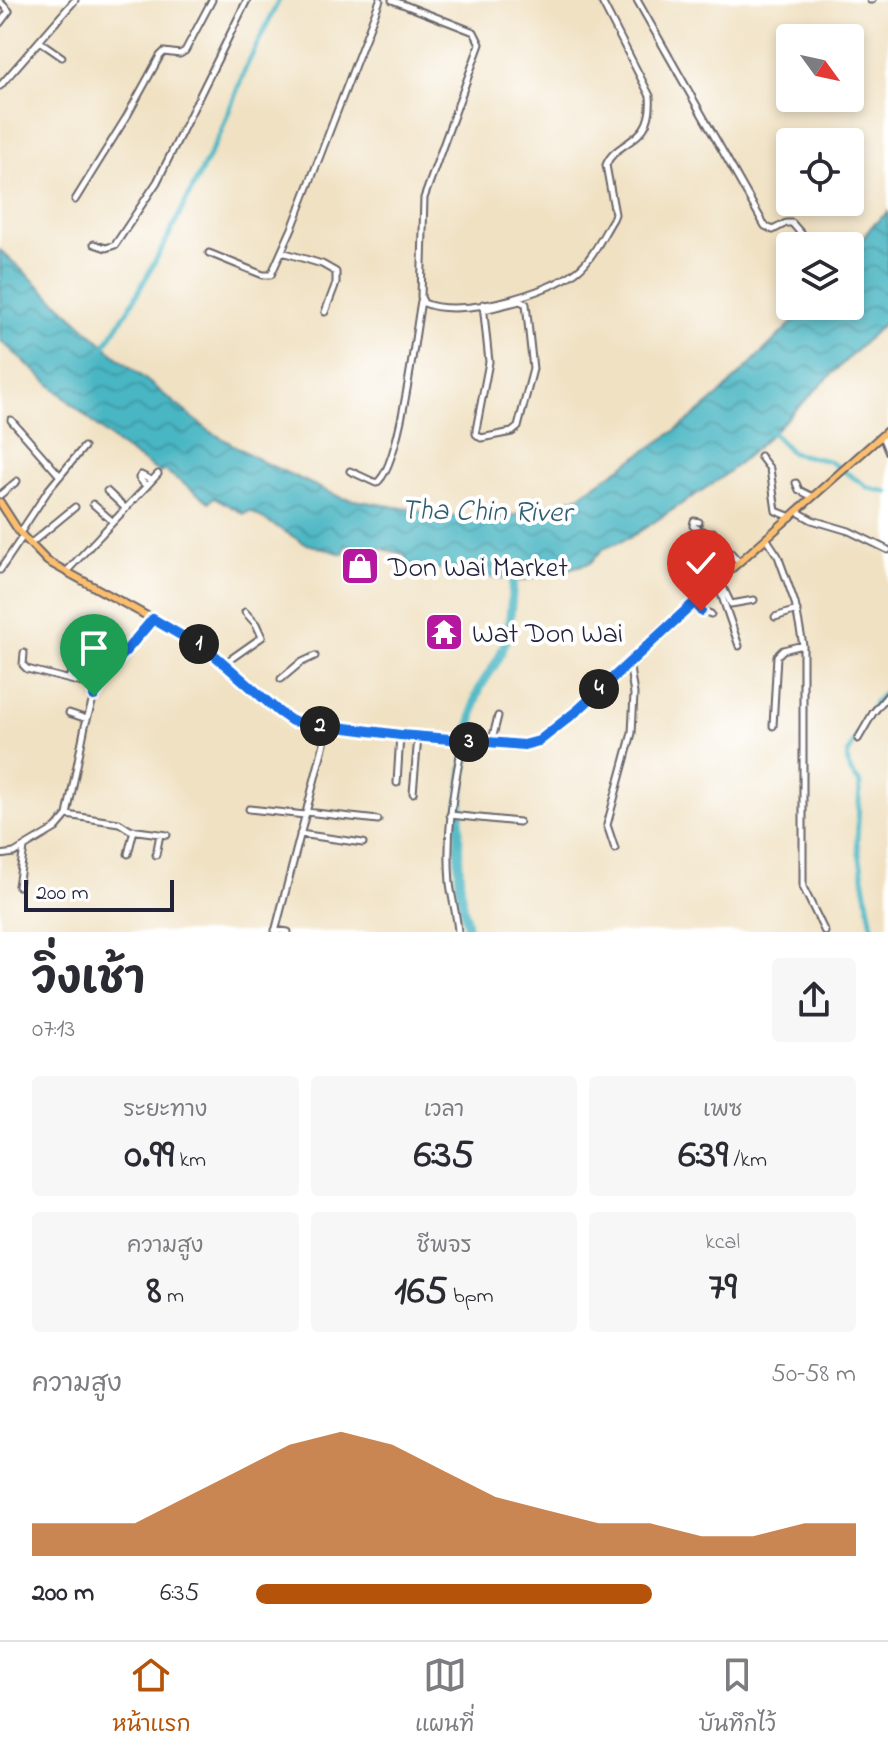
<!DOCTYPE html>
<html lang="th">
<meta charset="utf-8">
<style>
body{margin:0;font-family:"Indie Flower","Playpen Sans Thai",sans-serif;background:#f7f7f7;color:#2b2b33;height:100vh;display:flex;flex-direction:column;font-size:30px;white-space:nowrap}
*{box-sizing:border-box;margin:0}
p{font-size:26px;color:#7c7c81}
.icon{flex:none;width:44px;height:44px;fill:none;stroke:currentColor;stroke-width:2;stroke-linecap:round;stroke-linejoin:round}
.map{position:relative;height:932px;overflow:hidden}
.side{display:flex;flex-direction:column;background:#fff;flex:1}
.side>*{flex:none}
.needle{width:52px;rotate:123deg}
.fabs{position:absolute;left:776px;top:24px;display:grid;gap:16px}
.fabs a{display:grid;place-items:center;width:88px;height:88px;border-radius:8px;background:#fff;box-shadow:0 4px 12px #0003;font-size:40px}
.scale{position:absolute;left:24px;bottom:20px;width:150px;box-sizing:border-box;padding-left:8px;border:4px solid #22223b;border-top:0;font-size:22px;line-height:28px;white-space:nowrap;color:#22223b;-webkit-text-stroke:6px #fff;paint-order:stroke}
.pin{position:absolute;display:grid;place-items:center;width:68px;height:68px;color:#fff;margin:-82px -34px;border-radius:50% 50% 50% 0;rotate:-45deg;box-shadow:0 0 8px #0007}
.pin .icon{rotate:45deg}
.km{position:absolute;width:40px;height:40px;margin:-20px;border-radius:50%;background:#222;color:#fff;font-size:22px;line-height:40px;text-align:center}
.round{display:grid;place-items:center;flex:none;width:84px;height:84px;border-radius:8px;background:#f7f7f7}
.headline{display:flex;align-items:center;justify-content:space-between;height:136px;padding:0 32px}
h1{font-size:44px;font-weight:700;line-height:60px}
.figures{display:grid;grid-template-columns:repeat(3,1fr);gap:12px;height:136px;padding:8px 32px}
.figures div{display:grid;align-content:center;border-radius:8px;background:#f7f7f7;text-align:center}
.figures b{font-size:40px;font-weight:700}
.figures small{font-size:22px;font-weight:400}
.figures p{font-size:22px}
.chart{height:224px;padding:16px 32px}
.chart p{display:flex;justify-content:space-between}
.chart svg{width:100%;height:144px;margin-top:8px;fill:#b45309;opacity:.7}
ul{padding:0 32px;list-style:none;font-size:26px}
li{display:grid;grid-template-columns:128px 96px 1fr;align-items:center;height:60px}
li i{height:20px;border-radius:10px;background:#b45309}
.menu{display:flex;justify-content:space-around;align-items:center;height:112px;border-top:2px solid #e1e1e2;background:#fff;font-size:22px;color:#7c7c81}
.menu a{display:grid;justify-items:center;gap:4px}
.menu .on{color:#b45309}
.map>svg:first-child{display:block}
.water{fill:url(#water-waves);stroke:#356c7f;stroke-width:2}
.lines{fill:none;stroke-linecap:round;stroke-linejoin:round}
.canal{stroke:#48b6c3;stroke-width:5}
.river{stroke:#48b6c3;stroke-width:9}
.minor-casing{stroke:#6a656a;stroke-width:9}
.major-casing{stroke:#6a656a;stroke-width:10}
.minor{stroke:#fff;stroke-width:5}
.major{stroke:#fbbd6e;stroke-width:6}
.route-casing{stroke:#fff;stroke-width:16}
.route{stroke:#1a73e8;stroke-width:10}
.labels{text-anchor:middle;stroke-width:8;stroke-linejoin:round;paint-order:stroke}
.poi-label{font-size:28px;fill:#22223b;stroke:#fff;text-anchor:start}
.water-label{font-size:30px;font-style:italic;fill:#315d71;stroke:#fff}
</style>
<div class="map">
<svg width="888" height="932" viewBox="0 0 888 932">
<defs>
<pattern id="water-waves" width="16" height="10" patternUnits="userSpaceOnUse" patternTransform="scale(2)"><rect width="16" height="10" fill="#48b6c3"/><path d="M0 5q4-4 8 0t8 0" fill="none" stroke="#3c94a0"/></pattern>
</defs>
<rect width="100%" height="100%" fill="#fff"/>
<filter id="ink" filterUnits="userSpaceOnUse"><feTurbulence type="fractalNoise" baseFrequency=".0125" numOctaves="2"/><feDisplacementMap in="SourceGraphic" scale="16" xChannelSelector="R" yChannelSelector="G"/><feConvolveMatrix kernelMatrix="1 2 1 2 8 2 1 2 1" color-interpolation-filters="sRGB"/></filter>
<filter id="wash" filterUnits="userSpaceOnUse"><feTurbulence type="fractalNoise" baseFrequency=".006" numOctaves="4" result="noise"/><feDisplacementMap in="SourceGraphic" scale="32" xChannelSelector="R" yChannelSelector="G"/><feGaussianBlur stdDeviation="1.8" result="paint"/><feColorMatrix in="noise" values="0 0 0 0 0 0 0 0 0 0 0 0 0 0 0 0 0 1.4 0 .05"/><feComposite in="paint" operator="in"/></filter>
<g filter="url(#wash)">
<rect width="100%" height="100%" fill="#f0e1c2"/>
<path class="water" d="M888 212V319L761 444 721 478 631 537 603 549 590 563 520 581 407 564 405 554 365 545 363 549 346 545 343 554 304 543 250 511 244 514 214 497 209 502 164 470 160 473 116 443 0 340V250L115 355 208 430 263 462 342 498 469 519 515 515 577 497 682 426 718 396 809 306H850V259L871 227Z"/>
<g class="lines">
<path class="canal" d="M101 351 130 307 164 245 220 134 246 67 279 0
M770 430 792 453 829 461 869 488 888 492
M873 932 857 842 860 783C852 773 846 769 848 754L875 702 888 688"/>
<path class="river" d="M468 932C466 916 461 900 460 884 455 823 464 761 475 702 479 681 497 668 503 648 512 624 511 596 514 570"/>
</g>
</g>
<g filter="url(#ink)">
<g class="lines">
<g class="minor-casing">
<path id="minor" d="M392 0 474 32 480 44 424 198 421 297 424 303C459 319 550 293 578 270 593 258 603 235 613 219L615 214 606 165C617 138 654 145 650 96L601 0
M637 0 765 226 773 230 786 223H792L805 238
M870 0H872
M0 2 9 11 0 23
M39 41 62 57
M0 86 75 0
M75 200 127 116 160 56 164 52 180 54 185 51 212 0
M94 244 106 248 115 245 157 182 247 0
M282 252 322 264 336 272V283L325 312
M209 253 263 275H271L293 226 380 0
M483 304 489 362 476 430V434L481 438 512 432 518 427 533 369 526 304 520 301 484 310
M11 420 60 476
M882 436 888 451
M760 456 770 469 776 511 791 517
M350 471 376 483C400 470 415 333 421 301
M796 483 799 490 813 497
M146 486 139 478 141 475 151 480
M107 491 125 508
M0 495 17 481
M93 504 112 521
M798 512 812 520 849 531 888 550
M699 522 694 521 693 526 706 533 714 552
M713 532 717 541 714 547
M20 533 49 489 84 447
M766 538 778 556 795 603 803 645V887L825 932
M684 541 686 550 695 556 714 552 725 575
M30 544 75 507
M731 553 739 562
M0 570 23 536
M66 572 158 474
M689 579 702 595
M720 581 731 604 754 600
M717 582 739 646
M696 601 698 609 711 614
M775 617 797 610
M101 647 121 656
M24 653 23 665 27 669 98 687
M225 663 262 637 256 624 245 612
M69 679C74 655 92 662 109 671
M281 679 300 663 315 656
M69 713 87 719
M773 726 777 656 783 650 803 645
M858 739 873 713 888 695
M491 744 498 716
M397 783 400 735
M413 793 418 737
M249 809 305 815
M306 812 378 820
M67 815 119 823 130 830 167 835
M450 815 519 822
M300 834 363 843
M615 849 607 825 632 733 634 694 629 662
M128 854 134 830
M0 855 14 853 56 828 67 815 85 726 94 696 112 667 153 619
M156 855 160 834
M18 886 24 848
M275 930 288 932
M275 932 328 728
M458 932C457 915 452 900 450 883 446 834 453 789 463 741"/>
</g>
<g class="major-casing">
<path id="major" d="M0 502 20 533 47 561 200 645 292 721 400 735 524 745 539 741 578 710 656 636 888 430"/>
</g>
<use href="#minor" class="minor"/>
<use href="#major" class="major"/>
</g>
</g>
<g class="lines" filter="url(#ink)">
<g class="route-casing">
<path id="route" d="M94 696 112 667 153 619 213 654 279 712 292 721 400 735 524 745 539 741 578 710 696 601 701 611"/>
</g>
<use href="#route" class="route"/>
</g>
<defs>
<g id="shop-square" transform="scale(2)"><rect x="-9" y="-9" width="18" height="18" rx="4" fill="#b5179e" stroke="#fff"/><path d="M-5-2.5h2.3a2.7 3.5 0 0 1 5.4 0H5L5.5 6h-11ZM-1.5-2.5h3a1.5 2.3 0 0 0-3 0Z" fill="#fff"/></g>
<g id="temple-square" transform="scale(2)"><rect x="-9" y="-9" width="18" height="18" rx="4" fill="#b5179e" stroke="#fff"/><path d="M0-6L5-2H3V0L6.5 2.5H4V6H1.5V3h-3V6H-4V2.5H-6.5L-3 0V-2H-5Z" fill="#fff"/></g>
</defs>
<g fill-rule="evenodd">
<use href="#shop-square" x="360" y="566"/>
<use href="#temple-square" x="444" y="632"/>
</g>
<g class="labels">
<g class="poi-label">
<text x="388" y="576">Don Wai Market</text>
<text x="472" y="642">Wat Don Wai</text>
</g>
<g class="water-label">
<text transform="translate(486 510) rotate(1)" y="10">Tha Chin River</text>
</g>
</g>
</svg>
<div class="fabs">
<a><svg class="needle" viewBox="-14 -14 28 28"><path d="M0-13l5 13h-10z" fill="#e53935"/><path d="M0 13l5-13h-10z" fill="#7c7c81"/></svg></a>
<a><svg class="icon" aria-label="locate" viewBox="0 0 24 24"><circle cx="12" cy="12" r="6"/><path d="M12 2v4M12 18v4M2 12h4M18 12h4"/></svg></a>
<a><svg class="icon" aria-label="layers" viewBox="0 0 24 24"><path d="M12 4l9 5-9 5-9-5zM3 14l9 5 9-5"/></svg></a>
</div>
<div class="scale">200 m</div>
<div class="pin" style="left:94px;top:696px;background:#1e9e55"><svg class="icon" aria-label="arrive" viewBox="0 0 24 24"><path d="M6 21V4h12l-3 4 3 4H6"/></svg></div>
<div class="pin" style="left:701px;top:611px;background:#d93025"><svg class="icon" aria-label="check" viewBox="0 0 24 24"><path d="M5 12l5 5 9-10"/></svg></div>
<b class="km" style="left:199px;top:644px">1</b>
<b class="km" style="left:320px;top:726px">2</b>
<b class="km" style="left:469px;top:742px">3</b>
<b class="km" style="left:599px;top:689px">4</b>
</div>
<section class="side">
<div class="headline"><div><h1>วิ่งเช้า</h1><p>07:13</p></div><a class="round"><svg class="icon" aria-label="share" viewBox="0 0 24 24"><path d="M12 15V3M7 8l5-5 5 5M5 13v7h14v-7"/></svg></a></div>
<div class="figures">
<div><p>ระยะทาง</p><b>0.99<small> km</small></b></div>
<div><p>เวลา</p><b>6:35</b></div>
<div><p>เพซ</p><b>6:39<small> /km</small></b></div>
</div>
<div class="figures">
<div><p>ความสูง</p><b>8<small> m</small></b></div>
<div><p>ชีพจร</p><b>165<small> bpm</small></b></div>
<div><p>kcal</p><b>79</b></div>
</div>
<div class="chart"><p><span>ความสูง</span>50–58 m</p>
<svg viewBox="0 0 160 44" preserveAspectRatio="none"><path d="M0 44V34L10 34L20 34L30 26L40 18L50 10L60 6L70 10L80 18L90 26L100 30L110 34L120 34L130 38L140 38L150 34L160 34V44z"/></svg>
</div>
<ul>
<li><b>200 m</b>6:35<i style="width:66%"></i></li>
</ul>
</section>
<nav class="menu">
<a class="on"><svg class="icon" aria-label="home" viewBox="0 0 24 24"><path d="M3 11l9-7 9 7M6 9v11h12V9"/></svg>หน้าแรก</a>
<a><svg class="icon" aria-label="map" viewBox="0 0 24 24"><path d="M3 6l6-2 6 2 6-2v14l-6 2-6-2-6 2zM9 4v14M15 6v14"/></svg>แผนที่</a>
<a><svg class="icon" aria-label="saved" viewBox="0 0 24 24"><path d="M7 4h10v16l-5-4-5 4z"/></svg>บันทึกไว้</a>
</nav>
